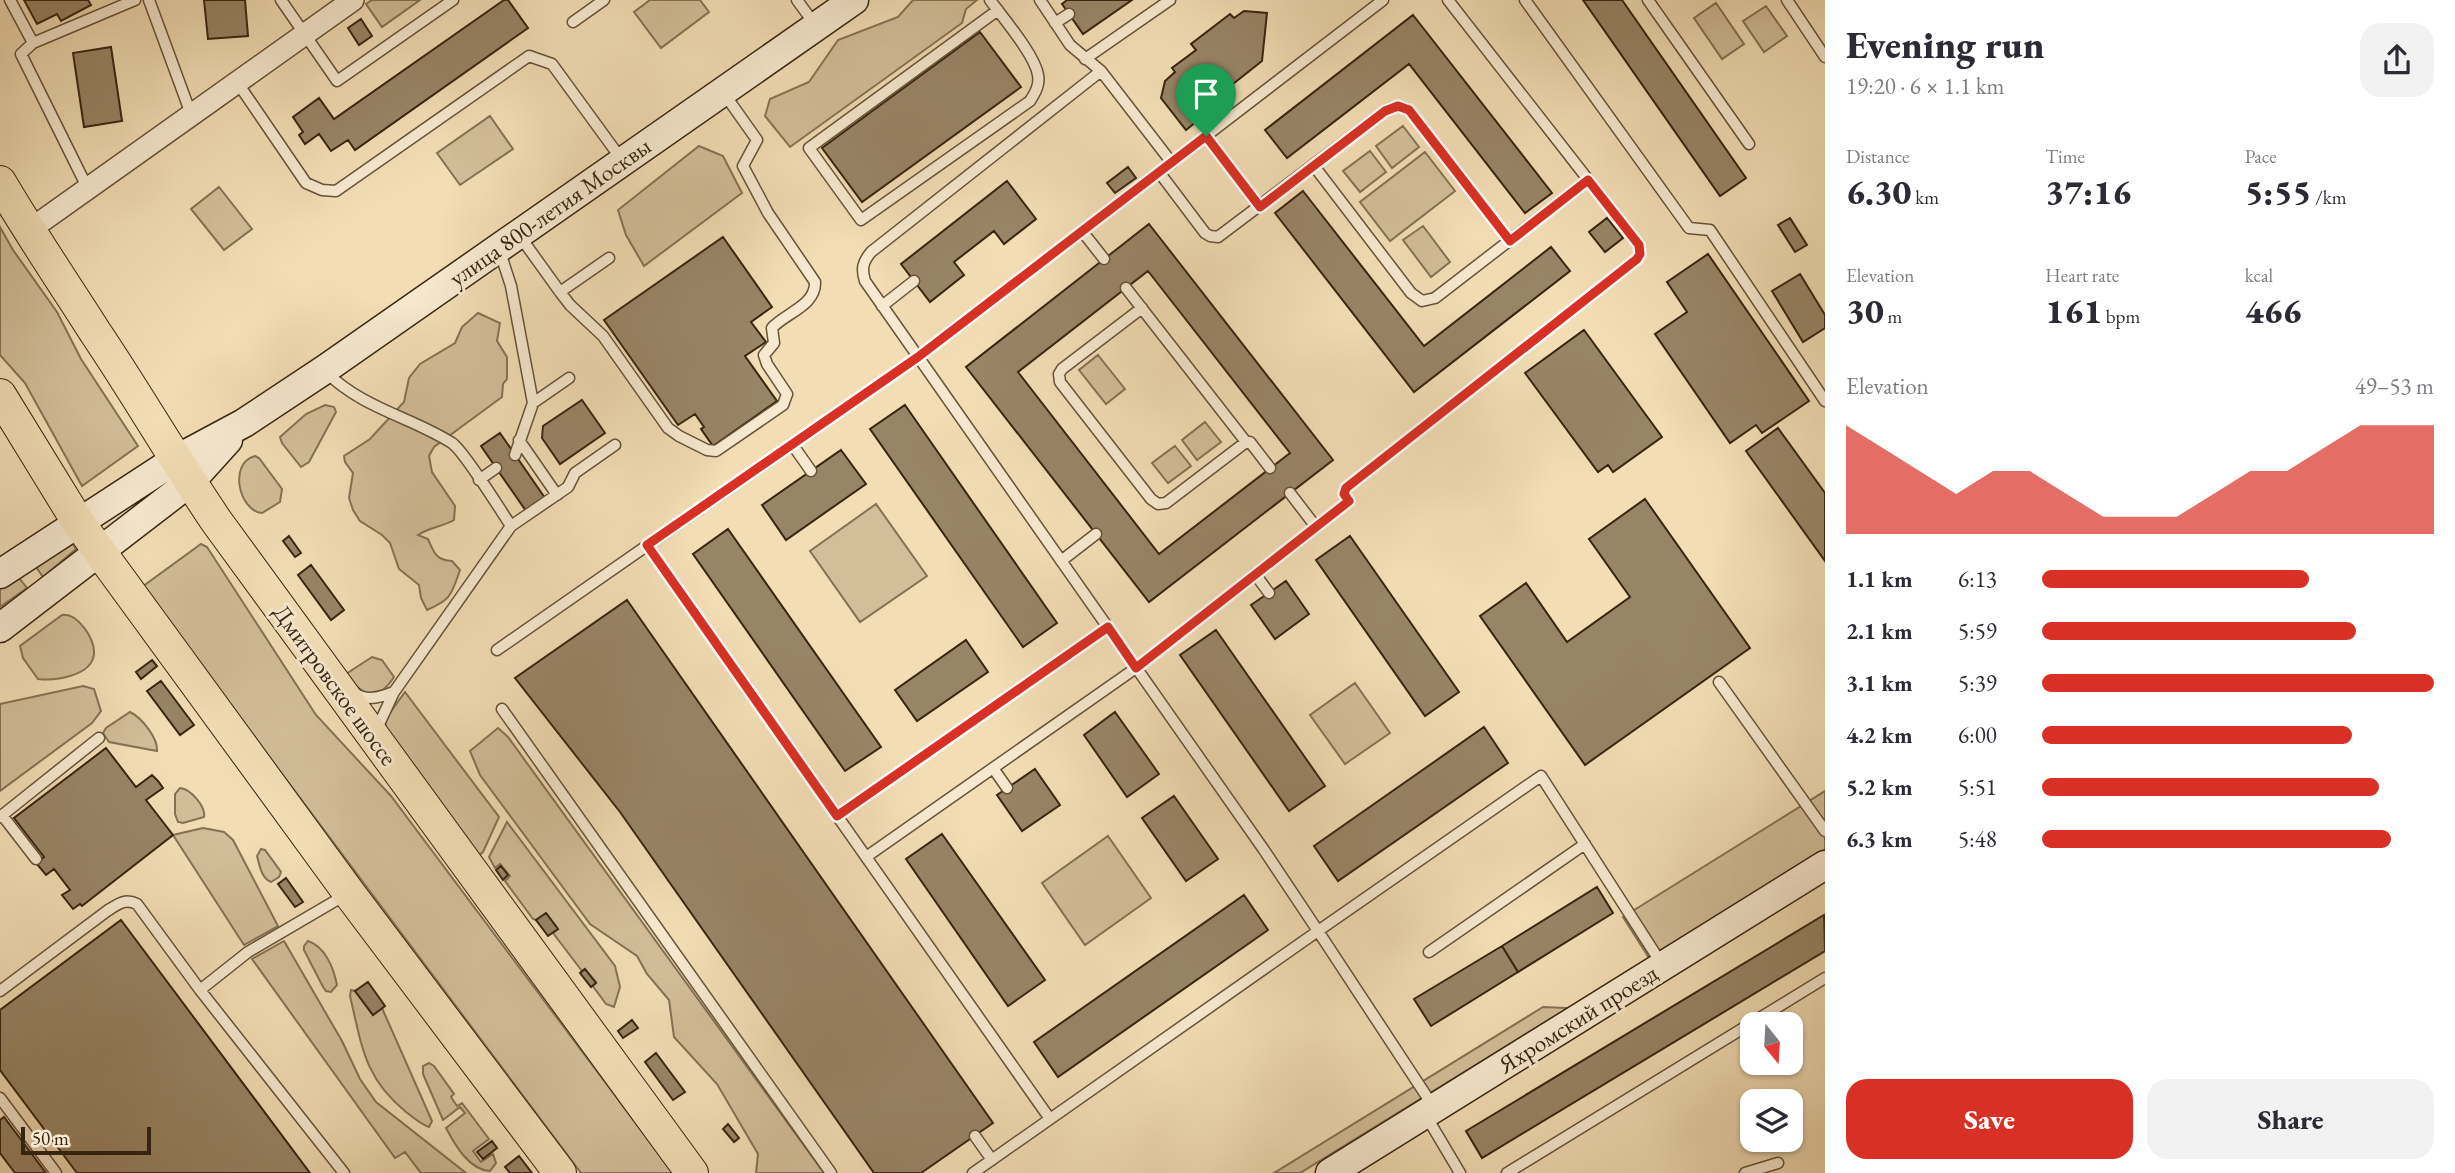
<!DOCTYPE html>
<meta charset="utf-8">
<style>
body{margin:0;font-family:"EB Garamond",serif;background:#f2f2f3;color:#2b2b33;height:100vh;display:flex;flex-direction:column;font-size:26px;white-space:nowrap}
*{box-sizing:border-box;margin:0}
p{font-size:23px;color:#7c7c81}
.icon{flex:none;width:38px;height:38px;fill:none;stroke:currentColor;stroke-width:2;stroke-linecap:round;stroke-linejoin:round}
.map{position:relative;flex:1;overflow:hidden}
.drawer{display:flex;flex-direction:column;background:#fff;width:630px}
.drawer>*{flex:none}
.needle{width:46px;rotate:162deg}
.tools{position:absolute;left:1740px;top:1012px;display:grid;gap:14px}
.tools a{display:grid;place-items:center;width:63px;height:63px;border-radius:14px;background:#fff;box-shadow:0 2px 5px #0004;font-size:35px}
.scale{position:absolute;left:21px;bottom:18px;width:130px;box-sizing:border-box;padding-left:7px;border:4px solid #372510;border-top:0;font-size:19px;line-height:24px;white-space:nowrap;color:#372510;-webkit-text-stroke:5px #f7e9cf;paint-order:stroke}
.pin{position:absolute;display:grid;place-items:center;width:60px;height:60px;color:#fff;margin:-72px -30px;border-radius:50% 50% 50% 0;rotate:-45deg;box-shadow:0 0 7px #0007}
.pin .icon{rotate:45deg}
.round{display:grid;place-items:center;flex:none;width:74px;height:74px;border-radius:21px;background:#f2f2f3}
.headline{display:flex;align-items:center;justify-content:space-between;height:119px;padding:0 21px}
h1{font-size:38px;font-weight:800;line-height:52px}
.metrics{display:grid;grid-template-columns:repeat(3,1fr);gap:10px;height:119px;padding:7px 21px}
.metrics div{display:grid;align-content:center}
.metrics b{font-size:35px;font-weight:800}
.metrics small{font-size:19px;font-weight:400}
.metrics p{font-size:19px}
.chart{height:196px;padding:14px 21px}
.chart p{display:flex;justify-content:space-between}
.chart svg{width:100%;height:126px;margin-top:7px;fill:#d93025;opacity:.7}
.button{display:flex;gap:14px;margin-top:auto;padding:14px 21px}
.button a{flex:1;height:80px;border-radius:21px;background:#d93025;color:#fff;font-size:28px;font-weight:800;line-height:80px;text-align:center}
.button a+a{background:#f2f2f3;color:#2b2b33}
ul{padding:0 21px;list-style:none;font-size:23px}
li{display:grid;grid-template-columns:112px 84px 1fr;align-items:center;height:52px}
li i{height:18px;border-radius:9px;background:#d93025}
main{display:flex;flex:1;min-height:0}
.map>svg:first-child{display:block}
.green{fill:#d2be99;stroke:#847254;stroke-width:2}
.building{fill:#988566;stroke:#372510;stroke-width:2;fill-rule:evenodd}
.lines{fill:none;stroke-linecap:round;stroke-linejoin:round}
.lane-casing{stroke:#665339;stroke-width:13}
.street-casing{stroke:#665339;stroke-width:24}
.secondary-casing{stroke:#372510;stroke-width:31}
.primary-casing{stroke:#372510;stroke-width:34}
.lane{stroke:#f7e9cf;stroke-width:10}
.street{stroke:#f7e9cf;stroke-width:21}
.secondary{stroke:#f7e9cf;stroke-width:28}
.primary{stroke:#f2ddb5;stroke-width:32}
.route-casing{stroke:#fff;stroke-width:14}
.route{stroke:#d93025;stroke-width:9}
.labels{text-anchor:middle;stroke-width:6;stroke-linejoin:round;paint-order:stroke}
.street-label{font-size:24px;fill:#372510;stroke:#f7e9cf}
</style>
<main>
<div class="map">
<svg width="1825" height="1173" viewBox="0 0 1825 1173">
<rect width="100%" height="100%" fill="#f2ddb5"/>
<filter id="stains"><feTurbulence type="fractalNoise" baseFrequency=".00286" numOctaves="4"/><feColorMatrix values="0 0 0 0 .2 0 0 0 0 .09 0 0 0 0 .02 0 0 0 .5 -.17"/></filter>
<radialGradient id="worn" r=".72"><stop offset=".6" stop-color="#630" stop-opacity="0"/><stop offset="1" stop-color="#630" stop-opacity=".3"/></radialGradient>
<path class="green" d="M372 0H420L382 27 366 4Z
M650 0H700L709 12 661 48 634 12Z
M913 0H977L966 9 962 23 790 147 765 116 770 99 809 82 838 40 898 17Z
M1716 3 1744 44 1722 59 1694 18Z
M1766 6 1787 36 1764 52 1743 21Z
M490 116 513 149 460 185 437 153Z
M1403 126 1419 147 1392 168 1376 146Z
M699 146 723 156 742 193 644 266 626 235 618 210Z
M1370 151 1386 172 1360 192 1343 171Z
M1425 152 1455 191 1390 241 1360 202Z
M219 187 252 229 224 250 191 209Z
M1423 226 1450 262 1431 277 1403 240Z
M0 227 13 250 57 312 81 359 138 446 82 486 25 383 0 355Z
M478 313 500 323 497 341 507 357V379L503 384 502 397 434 447 429 456 432 472 455 506 454 520C442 527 430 527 418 535L428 539C434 553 436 560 452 561L460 570C451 595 452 599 427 610L421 598 419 585 399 569 390 543 382 535 360 521 353 510 349 498 353 473 345 462 344 456 370 439 404 402 409 378 420 364 455 343 462 327Z
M1098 355 1125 389 1106 404 1079 370Z
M325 405 334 407 336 412 309 462 301 467 282 443 280 437 306 414Z
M1205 422 1221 442 1197 460 1182 440Z
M1175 446 1191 466 1168 483 1152 463Z
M255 456 259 458 282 489 280 502 262 513C239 511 228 463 255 456Z
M876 504 927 576 860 622 810 551Z
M69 538 76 549 43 577 32 561Z
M201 544 207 547 316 715 391 796 673 1173H581L142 587Z
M16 574 27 588 0 607V585Z
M62 615C78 613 95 639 94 654 92 676 55 681 38 679L23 658 20 646Z
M372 657 382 660 394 677C377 703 362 696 346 674Z
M1355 683 1390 733 1345 764 1310 715Z
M83 686 94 689 101 711 92 723 0 791V704Z
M405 692 499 817 483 852 473 860 384 729 387 717Z
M130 712C142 718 158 738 157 751L109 742 103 733 106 728Z
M498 728 508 737 824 1173H756L758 1154 717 1084 674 1037 669 1000 647 974 637 956 590 924 480 775 470 751Z
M180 788C191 789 206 807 204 817L183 823 178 822 175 814V794Z
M1825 791V849L1649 958 1623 917Z
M507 822 615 966 620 987 614 1007 606 1004 592 985 596 982 585 969 582 971 553 933 558 929 546 913 536 920 533 919 505 881 510 876 500 864 495 868 489 857Z
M203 828 224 832 233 840 278 926 244 945 173 835Z
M1108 836 1151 898 1085 945 1042 883Z
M261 849 265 850 281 872 279 877 271 882C261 878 260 866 257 856Z
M284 941 342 1041 360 1079 376 1102 466 1173H421L405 1152 395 1158 252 959Z
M308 941C325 946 334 969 337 985L331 992 326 991 323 987 304 950V946Z
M351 990 355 991 372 1014 382 1008 432 1121 429 1127C420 1124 413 1117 406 1112 364 1078 362 1046 350 996Z
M1543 1007 1568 1008 1300 1173H1274Z
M429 1063 434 1066 454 1094 451 1097 457 1106 462 1103 489 1139 473 1151 481 1162 493 1154 496 1163 490 1171C469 1170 455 1145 446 1128L465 1113 460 1107 443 1120 423 1074V1066Z"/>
<path class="building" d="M24 0H88L91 5 61 21 57 14 37 24Z
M204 0H245L248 36 208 39Z
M504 0H508L528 28 355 150 348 140 331 151 319 134 305 144 299 135 303 132 293 117 319 98 334 119Z
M1067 0H1132L1083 34 1062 4Z
M1583 0H1622L1746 178 1720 196Z
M1244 11 1267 13 1262 61 1214 99 1213 108 1186 130 1161 98 1165 81 1175 72 1172 68 1196 50 1191 44 1230 14 1234 18Z
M1413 15 1552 193 1525 213 1409 64 1287 158 1265 130Z
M361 19 372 36 359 45 348 28Z
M980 32 1021 87 862 202 822 148Z
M111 47 122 121 84 127 73 53Z
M1128 167 1136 178 1115 193 1107 183Z
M1007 181 1036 219 1004 244 994 231 954 262 964 275 930 302 901 264Z
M1303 191 1424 346 1551 247 1570 271 1414 392 1275 213Z
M1607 218 1623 238 1605 252 1589 232Z
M1790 218 1807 245 1795 252 1778 225Z
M1149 224 1333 460 1149 602 966 367ZM1148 271 1290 453 1159 554 1018 372Z
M723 237 772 307 751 322 766 342 745 356 777 401 713 446 701 429 704 427 695 414 678 425 604 320Z
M1708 254 1809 401 1762 433 1756 425 1730 443 1655 334 1687 312 1667 282Z
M1800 274 1825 315V328L1803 342 1772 291Z
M1584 330 1662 437 1613 472 1608 465 1598 472 1525 373Z
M582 400 605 433 560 464 542 438 543 426Z
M905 405 1057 623 1023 647 870 429Z
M1778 428 1825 493V561L1746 451Z
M500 433 545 498 526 511 481 446Z
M841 450 866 484 786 540 762 505Z
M1645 499 1750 648 1585 765 1480 616 1526 583 1567 642 1630 597 1589 539Z
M728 529 881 747 845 771 693 554Z
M289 536 301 553 295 557 283 541Z
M1350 536 1459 692 1425 716 1316 560Z
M311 565 344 610 331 620 298 575Z
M1286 581 1309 614 1275 639 1251 605Z
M627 600 993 1123 921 1173H874L620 812 515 678Z
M1216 630 1325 786 1289 811 1180 655Z
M966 640 988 672 917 721 895 690Z
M152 660 157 666 141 679 136 672Z
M161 681 194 725 180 735 147 691Z
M1115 712 1159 774 1127 797 1084 735Z
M1484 727 1508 763 1338 881 1314 846Z
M106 748 136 787 152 775 158 781 163 788 146 800 173 835 82 906 80 904 73 909 62 895 70 890 54 869 46 875 36 863 44 857 14 818Z
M1035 769 1060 805 1022 831 997 795Z
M1174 796 1218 859 1186 881 1142 818Z
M942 834 1045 980 1008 1006 906 859Z
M501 866 508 875 503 880 496 870Z
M286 878 303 902 295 907 278 884Z
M1597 887 1613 913 1518 972 1502 946Z
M1244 895 1268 930 1058 1077 1034 1042Z
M546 913 558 929 548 936 536 920Z
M1824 915 1825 951 1482 1158 1466 1131Z
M121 920 310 1173H77L0 1070V1010Z
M1502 946 1518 972 1431 1026 1414 999Z
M585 969 596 983 591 987 580 973Z
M368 982 385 1006 373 1015 355 991Z
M632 1020 638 1028 623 1038 618 1031Z
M656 1053 685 1092 673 1100 645 1062Z
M4 1117 46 1173H15L0 1153V1120Z
M728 1124 739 1138 734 1142 723 1129Z
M492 1141 497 1148 483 1159 477 1152Z
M519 1156 532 1173H510L505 1167Z"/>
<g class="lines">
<g class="lane-casing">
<path id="lane" d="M10 0 33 43
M149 0 191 114
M281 0 337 81 453 0
M797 0 816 26
M990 0C1003 18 1035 55 1038 75 1040 85 1035 93 1030 101L861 220 809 148 998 10
M1040 0 1070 45 1101 71 1172 163
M1525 0 1689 228 1710 230 1825 401
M1648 0 1749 144
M1787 0 1825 57
M573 22 604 0
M1055 23 1069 14
M1085 59 1170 0
M1101 71 871 252C863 262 861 268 865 281L1264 850 1318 931 1541 776 1663 966
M237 82 306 183 322 190 336 191 529 56 552 64 622 160
M1206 136 1260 207
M1314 166 1411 293 1422 301 1435 298 1588 180
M1159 172 1205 233 1210 236 1218 237 1385 111C1394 106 1400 105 1409 110L1510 241
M88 189 21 54 33 43 135 0
M1082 231 1104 259
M519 235 560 292 609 258
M499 249 511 286 533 403 515 455
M1126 288 1246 442H1250L1270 468
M560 292 570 305 603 336 668 428 679 436 707 450 716 451 783 405 787 394 767 364 764 355 774 343 772 328C785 313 816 306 815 282L768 213 743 166 757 140 723 92
M882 306 914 281
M1142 308 1062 369 1059 374 1060 382 1151 499 1158 504 1166 503 1246 442
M326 372C362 408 411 417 452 443 464 451 501 511 511 526
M533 403 569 378
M519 440 557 495
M792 444 811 471
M479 480 496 468
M1290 493 1316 527
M647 545 1050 1119
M1061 561 1096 534
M1255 574 1269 593
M497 650 918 357 1383 0
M1719 682 1825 831
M354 693C368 702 380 697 394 692
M502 709 831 1173
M379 733 380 722 394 692 511 526 568 487 575 473 615 445
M993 768 1007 788
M2 815 36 859
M837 816 1108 627
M0 817 99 738
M866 857 1136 668 1349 501 1344 494 1346 488 1637 259 1640 254 1639 245 1448 0
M1429 952 1585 844
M200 990 248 952 347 894
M0 991 107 911C118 904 125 898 137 904L200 990 344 1173
M0 1098 56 1173
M1425 1114 1460 1173
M975 1136 992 1160
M973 1173 1318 931 1433 1106
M1507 1173 1825 978
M1745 1173 1778 1163"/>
</g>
<g class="street-casing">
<path id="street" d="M28 231 353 0"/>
</g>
<g class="secondary-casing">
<path id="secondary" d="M0 574 175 460 244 423 324 370 854 0
M0 628 190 482 228 440
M1330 1173 1825 865"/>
</g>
<g class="primary-casing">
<path id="primary" d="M0 182C30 233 63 282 95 332 137 394 174 459 217 522L692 1173
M0 395 78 522 349 893 560 1173"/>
</g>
<use href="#lane" class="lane"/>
<use href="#street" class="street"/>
<use href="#secondary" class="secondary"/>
<use href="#primary" class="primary"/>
</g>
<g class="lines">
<g class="route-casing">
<path id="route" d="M1398 106 1409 110 1510 241 1588 180 1639 245 1640 254 1637 259 1346 488 1344 494 1349 501 1136 668 1108 627 837 816 647 545 918 357 1206 136 1260 207 1385 111Z"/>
</g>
<use href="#route" class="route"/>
</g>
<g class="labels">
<g class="street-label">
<text transform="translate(550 212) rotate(-35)" y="8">улица 800-летия Москвы</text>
<text transform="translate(335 685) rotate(54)" y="8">Дмитровское шоссе</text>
<text transform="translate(1578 1019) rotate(-32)" y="8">Яхромский проезд</text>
</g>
</g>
<rect width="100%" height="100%" filter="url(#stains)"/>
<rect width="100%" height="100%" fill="url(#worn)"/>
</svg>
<div class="tools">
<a><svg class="needle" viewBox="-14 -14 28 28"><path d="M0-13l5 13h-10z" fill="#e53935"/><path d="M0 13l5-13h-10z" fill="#7c7c81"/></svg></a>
<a><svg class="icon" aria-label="layers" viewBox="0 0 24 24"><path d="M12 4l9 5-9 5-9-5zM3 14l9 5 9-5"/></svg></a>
</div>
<div class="scale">50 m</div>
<div class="pin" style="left:1206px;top:136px;background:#1e9e55"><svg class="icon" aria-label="arrive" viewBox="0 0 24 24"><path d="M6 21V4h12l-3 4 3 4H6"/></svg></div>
</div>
<section class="drawer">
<div class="headline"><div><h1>Evening run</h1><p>19:20 · 6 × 1.1 km</p></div><a class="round"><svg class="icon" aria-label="share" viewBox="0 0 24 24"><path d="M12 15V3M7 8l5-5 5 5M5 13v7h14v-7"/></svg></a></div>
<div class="metrics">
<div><p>Distance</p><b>6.30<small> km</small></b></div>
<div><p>Time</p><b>37:16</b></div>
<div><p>Pace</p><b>5:55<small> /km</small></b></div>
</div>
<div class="metrics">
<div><p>Elevation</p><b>30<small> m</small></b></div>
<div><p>Heart rate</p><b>161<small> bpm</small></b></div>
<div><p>kcal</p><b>466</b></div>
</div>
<div class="chart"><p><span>Elevation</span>49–53 m</p>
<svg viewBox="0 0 160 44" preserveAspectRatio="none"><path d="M0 44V6L10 14L20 22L30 30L40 22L50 22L60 30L70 38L80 38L90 38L100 30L110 22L120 22L130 14L140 6L150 6L160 6V44z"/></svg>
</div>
<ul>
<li><b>1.1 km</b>6:13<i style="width:68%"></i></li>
<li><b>2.1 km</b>5:59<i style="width:80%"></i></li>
<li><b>3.1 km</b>5:39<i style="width:100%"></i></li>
<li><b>4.2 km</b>6:00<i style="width:79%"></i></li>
<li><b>5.2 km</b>5:51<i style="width:86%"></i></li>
<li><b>6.3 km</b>5:48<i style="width:89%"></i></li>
</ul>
<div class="button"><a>Save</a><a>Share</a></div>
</section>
</main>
